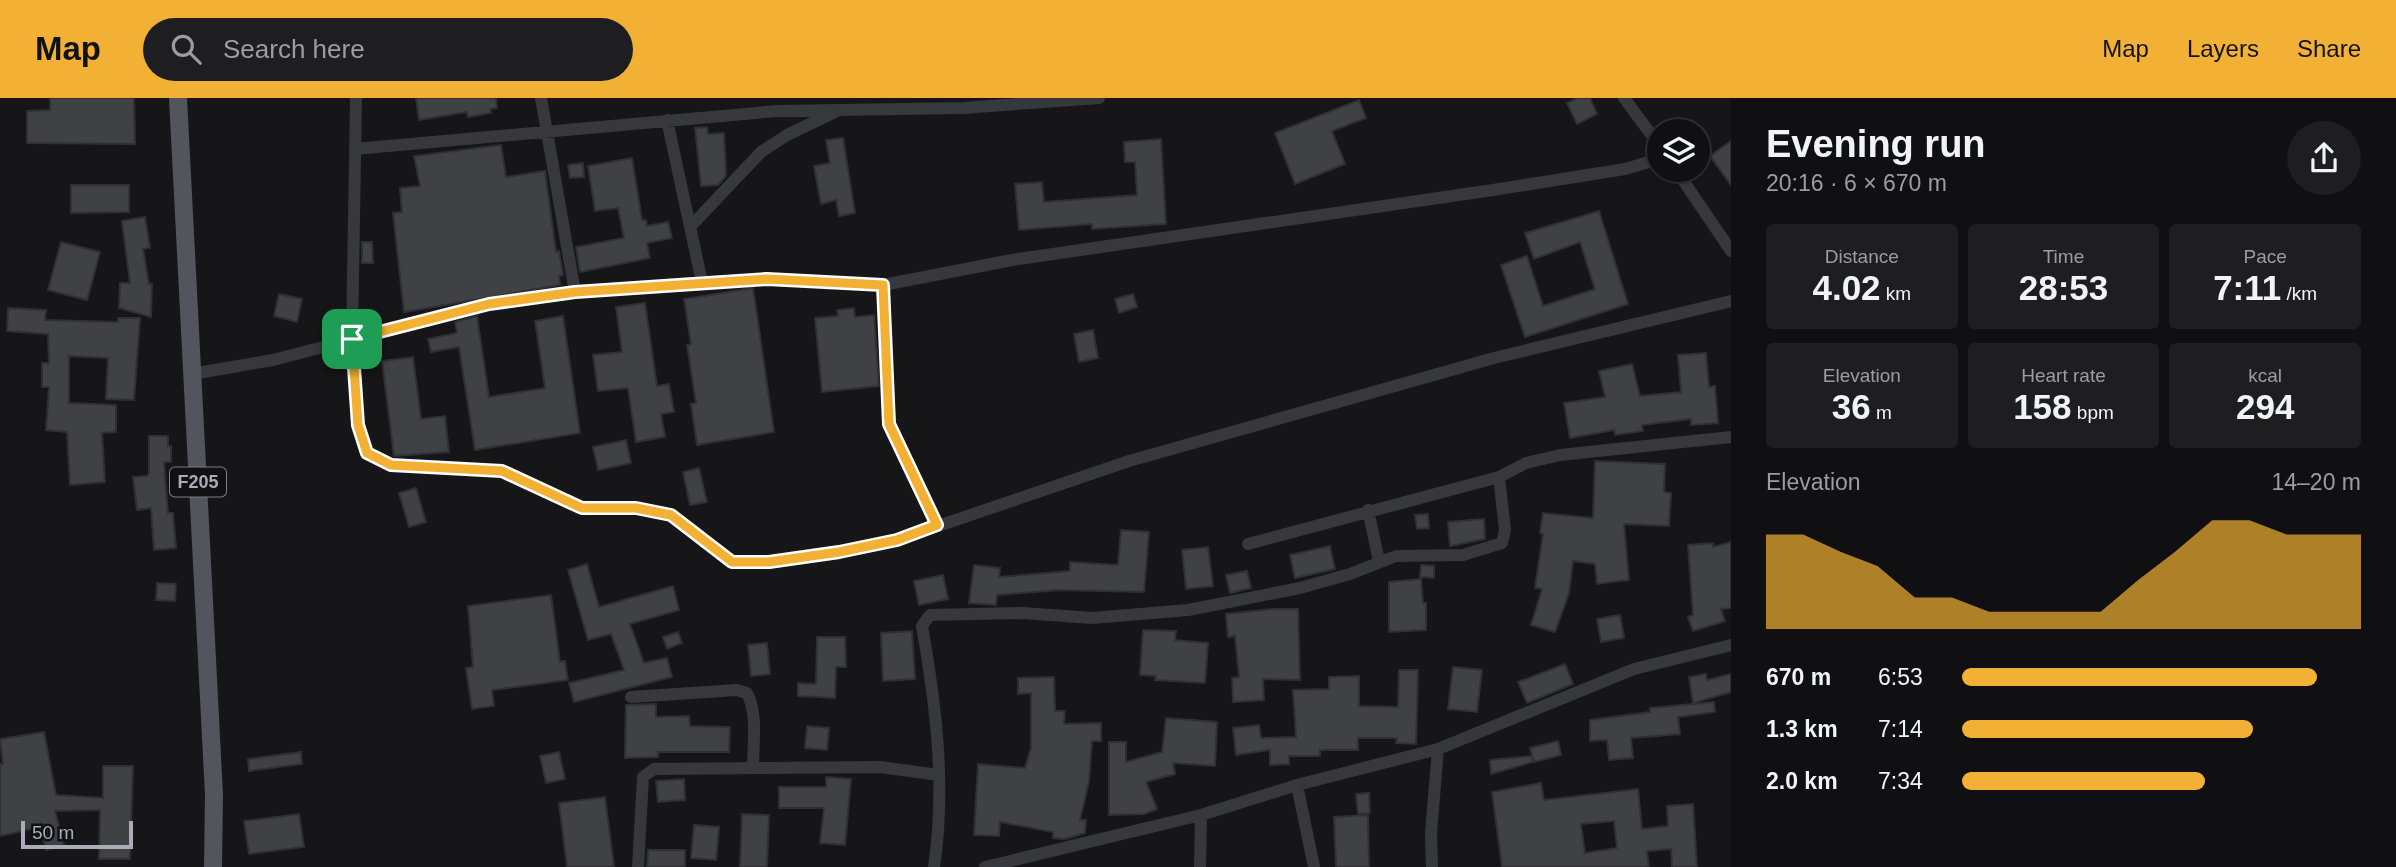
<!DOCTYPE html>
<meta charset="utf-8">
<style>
body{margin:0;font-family:Helvetica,sans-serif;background:#1e1e20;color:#f1f3f6;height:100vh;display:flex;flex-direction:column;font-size:26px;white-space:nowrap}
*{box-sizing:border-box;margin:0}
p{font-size:23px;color:#9c9d9f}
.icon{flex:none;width:38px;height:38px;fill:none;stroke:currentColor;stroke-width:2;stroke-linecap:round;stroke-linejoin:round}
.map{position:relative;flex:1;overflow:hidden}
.sheet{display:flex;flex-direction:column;background:#101012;width:665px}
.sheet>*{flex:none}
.fabs{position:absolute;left:1647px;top:21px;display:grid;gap:14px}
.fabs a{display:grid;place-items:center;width:63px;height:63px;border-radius:50%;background:#101012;box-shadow:0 2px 5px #0004,0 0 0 2px #303032;font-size:35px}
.scale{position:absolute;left:21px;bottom:18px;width:112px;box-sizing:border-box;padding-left:7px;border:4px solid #a8adb8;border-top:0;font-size:19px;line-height:24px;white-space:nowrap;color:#a8adb8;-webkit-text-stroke:5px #111113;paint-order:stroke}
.pin{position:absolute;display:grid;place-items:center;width:60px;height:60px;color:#fff;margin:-30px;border-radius:14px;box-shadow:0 4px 10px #0006}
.round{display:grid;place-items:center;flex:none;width:74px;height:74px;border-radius:37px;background:#1e1e20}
.headline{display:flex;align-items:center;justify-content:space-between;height:119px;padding:0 35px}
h1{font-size:38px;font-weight:700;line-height:52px}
.figures{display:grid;grid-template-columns:repeat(3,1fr);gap:10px;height:119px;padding:7px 35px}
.figures div{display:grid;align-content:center;border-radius:7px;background:#1e1e20;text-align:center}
.figures b{font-size:35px;font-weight:700}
.figures small{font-size:19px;font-weight:400}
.figures p{font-size:19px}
.chart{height:196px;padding:14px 35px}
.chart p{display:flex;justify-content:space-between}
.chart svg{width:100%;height:126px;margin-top:7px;fill:#f2b134;opacity:.7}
ul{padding:0 35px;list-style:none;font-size:23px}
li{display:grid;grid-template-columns:112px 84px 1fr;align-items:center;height:52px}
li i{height:18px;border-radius:9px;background:#f2b134}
header{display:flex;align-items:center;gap:42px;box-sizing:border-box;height:98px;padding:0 35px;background:#f2b134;color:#111}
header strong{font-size:33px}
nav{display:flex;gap:38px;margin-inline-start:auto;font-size:24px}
.search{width:490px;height:63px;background:#1e1e20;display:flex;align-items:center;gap:18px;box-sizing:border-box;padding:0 24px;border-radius:38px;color:#9c9d9f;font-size:26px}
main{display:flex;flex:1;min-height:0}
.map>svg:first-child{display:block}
.building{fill:#404145;stroke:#303034;stroke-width:2;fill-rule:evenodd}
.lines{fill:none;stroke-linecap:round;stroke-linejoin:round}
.minor{stroke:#37383d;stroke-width:12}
.primary{stroke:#53555c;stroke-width:18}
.route-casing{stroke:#fff;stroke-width:14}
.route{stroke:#f2b134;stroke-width:9}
.labels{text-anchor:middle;stroke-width:5;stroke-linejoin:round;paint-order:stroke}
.shield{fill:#111113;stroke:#7b7e86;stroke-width:2}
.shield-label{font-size:18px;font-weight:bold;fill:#a8adb8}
</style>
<header>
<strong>Map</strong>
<div class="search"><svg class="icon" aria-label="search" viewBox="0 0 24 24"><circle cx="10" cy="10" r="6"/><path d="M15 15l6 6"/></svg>Search here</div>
<nav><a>Map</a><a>Layers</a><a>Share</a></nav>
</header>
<main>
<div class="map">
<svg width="1731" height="769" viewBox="0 0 1731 769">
<rect width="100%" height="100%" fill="#161618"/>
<path class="building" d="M50 0H134L135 46 27 45V13L50 12Z
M416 0H496L497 10 490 11 491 15 468 19 467 14 419 22Z
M1578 0H1590L1597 16 1577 26 1567 5Z
M1359 2 1366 20 1332 33 1345 66 1295 86 1275 35Z
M707 29 708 36 724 35 726 78 718 87 701 88 695 30Z
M843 40 855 115 839 118 836 102 821 106 814 68 830 65 826 42Z
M1161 41 1166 126 1092 131V126L1019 132 1015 86 1042 84 1044 104 1137 97 1135 64H1125L1124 44Z
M1731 43V87L1710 58Z
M501 47 506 79 545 73 556 154 559 153 563 177 559 178 560 187 404 214 393 115 402 114 400 90 420 88 414 58Z
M632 60 642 122H646L647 128 668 124 672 140 647 145 650 160 580 174 576 149 624 140 618 110 595 113 588 68Z
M583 65 584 79 570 80 568 67Z
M71 87H129V114L71 115Z
M1599 113 1628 206 1525 239 1501 167 1527 158 1543 208 1595 191 1580 144 1534 161 1525 135Z
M145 119 150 150 143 151 149 186H152L151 219 119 210 120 185H130L122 123Z
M61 144 100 154 87 202 48 192Z
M362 144H372L373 165H362Z
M753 190 774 334 697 347 691 306 696 305 687 247 691 246 684 201Z
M279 196 302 201 297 224 274 218Z
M1133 196 1137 209 1119 215 1115 201Z
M645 205 657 288 669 286 674 314 661 316 665 339 636 344 628 290 598 293 593 257 622 254 616 209Z
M8 210 46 212 45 222 118 224V220H140L134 302 106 301 108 260 69 258V305L116 307V334L102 335 105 384 70 387 67 334 46 332 49 289H42V265H49L48 236 7 233Z
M854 210 855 219 874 217 879 288 822 294 815 220 838 218 837 212Z
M477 218 489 299 545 290 535 223 563 218 580 335 475 352 459 249 431 254 428 241 457 235 455 224Z
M1093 232 1098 260 1079 264 1074 236Z
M1706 255 1709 289 1715 288 1718 325 1691 327V321L1642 327 1643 333 1615 337 1614 332 1570 340 1564 305 1605 299 1599 273 1632 266 1640 298 1681 294 1678 257Z
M413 259 421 321 445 318 449 354 394 358 382 263Z
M149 338H168V348H171V364H164L167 404 168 415H173L176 450 154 452 151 410 137 412 133 379 147 378 149 375Z
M626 342 631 365 598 372 593 349Z
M1595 363 1665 366 1664 394 1671 395 1669 428 1624 426 1629 482 1597 486 1595 466 1573 463 1569 495 1555 534 1531 527 1542 491 1535 490 1543 436 1540 435 1543 415 1593 420Z
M699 370 707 404 690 407 683 374Z
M416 390 426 424 409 429 399 395Z
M1428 416 1429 430 1417 431 1415 417Z
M1484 421 1485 441 1450 448 1448 424Z
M1121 432 1149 434 1144 494 1059 492 997 497 996 507 969 505 974 467 1000 470 999 479 1070 473V464L1118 467Z
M1731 444V510L1721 511 1725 523 1693 533 1688 519 1693 517 1688 447 1713 445V449Z
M1330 448 1335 471 1295 480 1290 457Z
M1208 449 1213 488 1186 491 1182 452Z
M587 466 599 509 673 488 679 512 630 526 644 565 667 560 672 579 574 604 569 585 624 572 611 536 588 542 568 472Z
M1421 467 1434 468V480L1420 479Z
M1247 473 1251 490 1230 495 1226 477Z
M943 477 948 501 919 507 914 483Z
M1421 481 1423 505H1426V532L1389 534V484Z
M157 485 176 486 175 503 156 502Z
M551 497 560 564 565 563 568 582 492 592 494 608 472 611 466 570 473 569 468 508Z
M1273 511H1298L1300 582 1263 581 1264 602 1233 604 1232 580 1239 579 1235 538 1228 539 1226 516Z
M1620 517 1624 540 1601 544 1597 521Z
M1143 532 1176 533 1175 542 1208 545 1205 585 1155 582 1156 578 1140 577Z
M912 533 915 581 883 583 881 535Z
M678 534 682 545 667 551 663 539Z
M817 539H845L846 569H836L835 600 798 598V585L816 586Z
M767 545 770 576 751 578 748 547Z
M1565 566 1573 586 1527 605 1518 584Z
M1453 569 1482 572 1477 614 1448 611Z
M1399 572H1418L1416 646 1396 645 1397 640H1358V652H1320V658H1289V666L1270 667V652L1236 657 1233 630 1259 627 1261 640 1296 639 1293 592 1329 591V579L1359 578V608L1398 609Z
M1706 576 1707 582 1731 576V594L1693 605 1689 579Z
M1054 579 1055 613H1065L1064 626 1101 625V643H1092L1089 683 1080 722H1086L1085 735 1065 741 1053 740V734L1000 724 999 738 974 737 978 666 1025 670 1031 650V595L1018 596V580Z
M1714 604 1715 614 1678 619 1680 636 1631 640 1633 660 1609 662 1607 642 1590 643V622L1650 614V610Z
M656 606V619L689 618 690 628 730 629 729 654H658V659L625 660 626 607Z
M1166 620 1217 624 1215 668 1173 665 1175 676 1146 684 1157 711 1144 716 1109 717V644H1126V664L1162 654Z
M807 628 829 630 827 652 805 650Z
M44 634 56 697 103 700V668H133L130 761H99L100 712 55 713 64 747 46 752 40 729 0 738V666H3L0 641Z
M1558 643 1561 657 1534 664 1530 650Z
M301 654 302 666 249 673 248 661Z
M559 654 565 681 546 685 540 658Z
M1532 658 1533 664 1491 676 1490 662Z
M826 679 851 681 845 747 820 745 824 710H779V689H826Z
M684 681 685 702 658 704 656 683Z
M1541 685 1544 702 1638 691 1642 731 1668 728 1667 708 1693 706 1697 769H1672L1671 751 1647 753 1649 769H1502L1492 694ZM1614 723 1617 750 1585 755 1581 726Z
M1369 695 1370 715 1358 716 1356 696Z
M605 699 614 769H567L559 705Z
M299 716 304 749 249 756 244 723Z
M742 716 769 717 767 769H740Z
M1368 717 1369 769H1336L1334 719Z
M694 727 719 729 716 762 691 760Z
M648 752H685V769H647Z"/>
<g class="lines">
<path class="minor" d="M356 0 352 241 358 327 367 355 391 367 502 373 582 410H636L671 417 731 464H769L840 455 897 442 1129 363 1494 260 1731 203
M541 0 575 194
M1624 0 1659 47
M667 22 702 184
M355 51 777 13 963 10 1099 0
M1676 72 1731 153
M692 127 761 54 787 37 835 14
M883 187 889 326 937 427
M192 276 273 262 489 206 575 194 702 184 767 181 883 187 1012 162 1493 92 1625 71 1659 61
M1368 412 1379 463
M1248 446 1499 379
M631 599 737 592 747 595C758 616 753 646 753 669
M1297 687 1314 769
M638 769 643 679 654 671 880 669 939 677
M934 769C946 689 936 607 922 528L930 517 1023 515 1092 520 1188 512 1300 490 1350 476 1396 458 1463 457 1502 445 1505 432 1499 379 1526 365 1560 357 1731 339
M985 769 1201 717 1297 687 1438 651 1634 571 1731 547
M1200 769 1201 717
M1432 769 1431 735 1438 651"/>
<path class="primary" d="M178 0 214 697 213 769"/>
</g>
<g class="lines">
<g class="route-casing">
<path id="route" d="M767 181 883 187 889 326 937 427 897 442 839 454 769 464H732L671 417 636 410H582L502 373 391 367 367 355 358 327 352 241 489 206 575 194Z"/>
</g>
<use href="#route" class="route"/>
</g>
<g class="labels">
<rect class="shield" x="170" y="369.5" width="56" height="29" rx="5"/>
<g class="shield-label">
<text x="198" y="390">F205</text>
</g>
</g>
</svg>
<div class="fabs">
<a><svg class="icon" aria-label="layers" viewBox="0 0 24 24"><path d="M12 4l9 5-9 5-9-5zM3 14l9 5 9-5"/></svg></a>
</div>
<div class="scale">50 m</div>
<div class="pin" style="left:352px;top:241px;background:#1e9e55"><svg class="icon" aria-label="arrive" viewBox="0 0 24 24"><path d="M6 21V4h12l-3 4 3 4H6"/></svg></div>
</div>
<section class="sheet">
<div class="headline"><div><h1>Evening run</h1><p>20:16 · 6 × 670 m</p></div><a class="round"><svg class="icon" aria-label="share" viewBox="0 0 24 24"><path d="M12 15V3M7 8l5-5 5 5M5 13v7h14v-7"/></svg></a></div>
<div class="figures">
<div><p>Distance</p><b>4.02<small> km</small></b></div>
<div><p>Time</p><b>28:53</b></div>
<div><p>Pace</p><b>7:11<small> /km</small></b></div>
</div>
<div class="figures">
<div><p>Elevation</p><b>36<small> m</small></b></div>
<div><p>Heart rate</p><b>158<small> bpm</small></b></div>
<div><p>kcal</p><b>294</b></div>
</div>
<div class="chart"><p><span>Elevation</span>14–20 m</p>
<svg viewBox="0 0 160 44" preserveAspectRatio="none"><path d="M0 44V11L10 11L20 17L30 22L40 33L50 33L60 38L70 38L80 38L90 38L100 27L110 17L120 6L130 6L140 11L150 11L160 11V44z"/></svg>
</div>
<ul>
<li><b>670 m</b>6:53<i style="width:89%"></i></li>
<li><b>1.3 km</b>7:14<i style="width:73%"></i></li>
<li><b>2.0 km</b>7:34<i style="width:61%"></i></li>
</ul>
</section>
</main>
